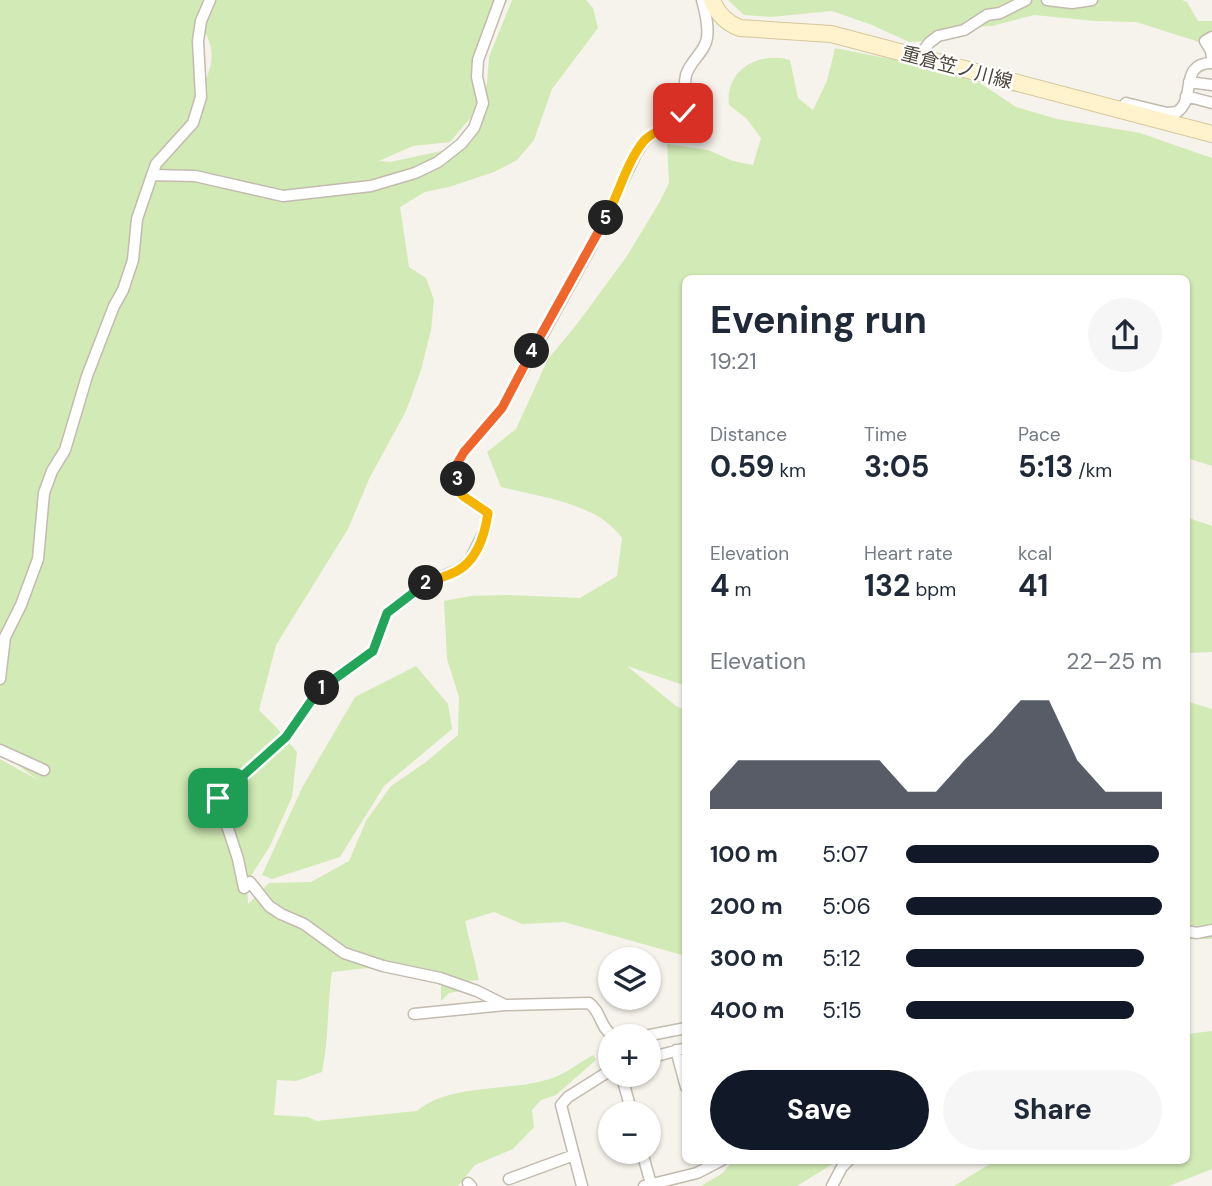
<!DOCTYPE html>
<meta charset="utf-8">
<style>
body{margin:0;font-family:"DM Sans","Noto Sans JP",sans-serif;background:#f6f6f7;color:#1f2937;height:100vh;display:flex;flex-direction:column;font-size:26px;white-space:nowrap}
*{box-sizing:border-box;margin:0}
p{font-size:23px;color:#747a83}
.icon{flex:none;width:38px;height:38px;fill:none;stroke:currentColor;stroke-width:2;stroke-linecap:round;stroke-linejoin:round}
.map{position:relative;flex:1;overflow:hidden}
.drawer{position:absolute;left:682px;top:275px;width:508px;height:889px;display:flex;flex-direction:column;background:#fff;border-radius:10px;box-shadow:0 2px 5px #0004}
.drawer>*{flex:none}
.buttons{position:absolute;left:598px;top:947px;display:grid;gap:14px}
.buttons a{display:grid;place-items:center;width:63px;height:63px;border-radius:50%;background:#fff;box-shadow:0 2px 5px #0004;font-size:35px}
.pin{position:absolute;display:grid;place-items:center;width:60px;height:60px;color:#fff;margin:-30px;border-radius:14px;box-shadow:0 4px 10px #0006}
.km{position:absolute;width:35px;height:35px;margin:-18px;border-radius:50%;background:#222;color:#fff;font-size:19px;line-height:35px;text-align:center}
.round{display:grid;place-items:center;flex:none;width:74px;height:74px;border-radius:37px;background:#f6f6f7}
.summary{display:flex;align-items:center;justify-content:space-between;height:119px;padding:0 28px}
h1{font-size:38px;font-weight:700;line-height:52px}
.stats{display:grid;grid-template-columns:repeat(3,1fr);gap:10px;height:119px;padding:7px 28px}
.stats div{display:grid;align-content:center}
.stats b{font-size:30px;font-weight:700}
.stats small{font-size:19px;font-weight:400}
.stats p{font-size:19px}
.chart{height:196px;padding:14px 28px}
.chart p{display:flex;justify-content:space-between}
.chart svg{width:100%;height:126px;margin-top:7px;fill:#111827;opacity:.7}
.cta{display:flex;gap:14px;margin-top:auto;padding:14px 28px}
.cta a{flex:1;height:80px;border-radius:42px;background:#111827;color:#fff;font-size:28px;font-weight:700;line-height:80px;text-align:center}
.cta a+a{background:#f6f6f7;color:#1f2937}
ul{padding:0 28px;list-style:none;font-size:23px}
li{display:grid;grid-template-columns:112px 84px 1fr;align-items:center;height:52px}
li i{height:18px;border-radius:9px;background:#111827}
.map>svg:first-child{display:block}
.green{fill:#d2eab5;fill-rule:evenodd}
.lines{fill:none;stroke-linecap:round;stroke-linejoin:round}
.street-casing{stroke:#c2bbae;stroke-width:13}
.secondary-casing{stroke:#d6c79b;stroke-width:18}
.street{stroke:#fff;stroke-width:10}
.secondary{stroke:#fff3cd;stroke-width:16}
.split-1-casing{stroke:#fff;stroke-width:14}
.split-2-casing{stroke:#fff;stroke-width:14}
.split-3-casing{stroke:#fff;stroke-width:14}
.split-4-casing{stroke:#fff;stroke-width:14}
.split-5-casing{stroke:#fff;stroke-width:14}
.split-6-casing{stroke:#fff;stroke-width:14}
.split-1{stroke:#22a559;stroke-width:9}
.split-2{stroke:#22a559;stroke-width:9}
.split-3{stroke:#f5b400;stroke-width:9}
.split-4{stroke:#f0652b;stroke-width:9}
.split-5{stroke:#f0652b;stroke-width:9}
.split-6{stroke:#f5b400;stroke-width:9}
.labels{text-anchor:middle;stroke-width:5;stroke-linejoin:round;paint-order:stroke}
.street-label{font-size:19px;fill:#4b4439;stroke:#fff}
</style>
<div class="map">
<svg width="1212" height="1186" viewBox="0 0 1212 1186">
<rect width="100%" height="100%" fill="#f6f3ec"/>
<path class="green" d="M0 0H508L495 19 476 74V104L471 117 450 142 413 146 379 161 390 162 446 150 464 138 480 112 487 83 489 57 512 0H586L593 8 598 28 552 89 534 140 517 160 494 172 449 187 425 192 400 207 409 267 426 278 434 300 431 330 421 370 406 411 370 477 348 529 276 645 259 710 276 727 297 752 292 797 270 846 247 882 248 904 269 883 311 882 349 861 366 821 391 786 426 762 458 735 459 697 447 659 444 601 471 596 506 595 580 598 617 576 622 538C597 503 541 497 501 487L487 452 516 429 548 359 577 324 627 256 659 203 669 183 667 144 708 150 733 161 753 165 761 138 747 119 729 105C725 70 758 51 790 60L798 98 813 110 827 81 835 48 905 62 980 83 1016 107 1057 119 1140 133 1212 158V466L1187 458 1186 278H686V686L627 666 676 706 686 710V956L564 922 522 924 494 912 465 921 479 980 469 981 461 991 449 993 441 1001V982L367 968 332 972C327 1005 329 1039 322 1072L296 1081 277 1080 274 1115 308 1117 317 1121 417 1111C451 1082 514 1093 555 1077 568 1072 580 1062 593 1055L596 1060 556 1095 541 1100 532 1110 534 1127 513 1149 475 1165 458 1186H0V759L38 780 0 752ZM204 30C217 54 211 65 203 89L195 54Z
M728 0H1182L1187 2 1198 21H1212V50L1196 41 1136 22 1096 21 1034 15 992 26 947 28 930 41 909 42 872 25 832 11 771 17 744 15Z
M1186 517 1212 526V652L1187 653Z
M416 666 448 704 452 729 384 786 340 857 272 879 262 875 303 786 355 697Z
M1186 701 1212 709V939H1187Z
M1212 1031V1169L1169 1186H954L996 1160H1186L1187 1034Z
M733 1160H839L797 1186H701L723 1173Z"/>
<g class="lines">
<g class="street-casing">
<path id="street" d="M1047 0 1072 3 1092 0
M1212 37 1205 41 1211 51 1212 59
M919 57 929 43 938 36 964 30 987 15 1000 13 1026 0
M1189 82 1212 85
M1186 96 1212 103
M1121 108 1126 103 1167 113 1177 112C1197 99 1178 63 1212 63
M152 175 195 176 283 196 371 186 415 173 438 162 461 144 474 128 483 103 477 77 478 60 500 0
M0 679 5 637 21 605 38 559 44 493 52 471 65 450 87 376 114 306 123 290 133 260 137 219 152 175 156 164 193 123 201 97 198 41 201 21 210 0
M0 750 44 770
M1186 931 1197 933 1212 930
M414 1014 505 1005
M613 1036C600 1028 601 1011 589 1003L505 1005 477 991 440 978 383 966 344 953 304 924 281 914 269 906 250 882 244 888 238 859 218 798 286 737 318 691 373 651 387 613 426 583 458 570 470 560 485 530 488 513 463 496 455 487 460 475 457 464 464 452 502 408 591 247 636 154C641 146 645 138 653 134 661 130 671 128 677 121 691 107 682 92 686 75 690 61 705 52 707 38 709 25 705 12 702 0
M645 1036 686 1028
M676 1050 686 1087
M649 1058 686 1048
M621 1074 632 1113
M642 1152 651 1184
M509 1179 574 1155
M468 1183 471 1186
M582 1186 561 1105 568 1097 611 1070
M644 1186 697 1173 722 1160
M832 1186 842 1167 849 1160"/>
</g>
<g class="secondary-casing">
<path id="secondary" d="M712 0C717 13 726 23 740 28L831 34 1212 134"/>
</g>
<use href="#street" class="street"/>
<use href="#secondary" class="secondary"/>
</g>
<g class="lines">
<g class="split-1-casing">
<path id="split-1" d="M218 798 286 737 318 691 322 688"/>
</g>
<g class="split-2-casing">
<path id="split-2" d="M322 688 373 651 387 613 426 583"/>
</g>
<g class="split-3-casing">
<path id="split-3" d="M426 583C436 579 448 576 457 571 477 560 485 534 488 513L463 496 455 487 458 479"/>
</g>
<g class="split-4-casing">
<path id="split-4" d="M458 479 460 475 457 464 464 452 502 408 532 351"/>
</g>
<g class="split-5-casing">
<path id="split-5" d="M532 351 606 218"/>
</g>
<g class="split-6-casing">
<path id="split-6" d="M606 218C619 193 626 164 643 142 654 128 670 131 683 113"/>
</g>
<use href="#split-1" class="split-1"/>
<use href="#split-2" class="split-2"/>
<use href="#split-3" class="split-3"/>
<use href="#split-4" class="split-4"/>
<use href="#split-5" class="split-5"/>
<use href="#split-6" class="split-6"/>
</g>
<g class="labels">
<g class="street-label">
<text transform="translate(957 67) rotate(15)" y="7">重倉笠ノ川線</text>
</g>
</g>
</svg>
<div class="buttons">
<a><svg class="icon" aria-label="layers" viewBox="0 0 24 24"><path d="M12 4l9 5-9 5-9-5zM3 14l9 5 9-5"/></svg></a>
<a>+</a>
<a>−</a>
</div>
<div class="pin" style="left:218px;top:798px;background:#1e9e55"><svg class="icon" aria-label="arrive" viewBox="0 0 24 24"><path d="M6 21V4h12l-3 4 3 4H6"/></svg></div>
<div class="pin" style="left:683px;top:113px;background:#d93025"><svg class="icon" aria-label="check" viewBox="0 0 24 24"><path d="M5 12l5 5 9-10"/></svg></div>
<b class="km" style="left:322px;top:688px">1</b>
<b class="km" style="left:426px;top:583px">2</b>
<b class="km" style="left:458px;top:479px">3</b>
<b class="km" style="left:532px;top:351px">4</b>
<b class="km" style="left:606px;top:218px">5</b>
<section class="drawer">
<div class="summary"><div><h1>Evening run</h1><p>19:21</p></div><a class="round"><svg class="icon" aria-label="share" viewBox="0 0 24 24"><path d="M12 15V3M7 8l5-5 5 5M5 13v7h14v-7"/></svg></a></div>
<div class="stats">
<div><p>Distance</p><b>0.59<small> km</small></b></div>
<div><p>Time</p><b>3:05</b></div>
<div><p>Pace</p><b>5:13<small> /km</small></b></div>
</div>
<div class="stats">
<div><p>Elevation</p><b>4<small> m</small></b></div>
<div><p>Heart rate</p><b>132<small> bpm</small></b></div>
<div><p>kcal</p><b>41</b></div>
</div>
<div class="chart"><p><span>Elevation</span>22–25 m</p>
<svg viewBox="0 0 160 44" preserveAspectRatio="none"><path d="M0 44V38L10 27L20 27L30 27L40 27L50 27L60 27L70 38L80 38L90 27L100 17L110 6L120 6L130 27L140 38L150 38L160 38V44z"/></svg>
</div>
<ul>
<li><b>100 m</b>5:07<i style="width:99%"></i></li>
<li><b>200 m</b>5:06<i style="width:100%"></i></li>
<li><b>300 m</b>5:12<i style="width:93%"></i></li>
<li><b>400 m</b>5:15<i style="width:89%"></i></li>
</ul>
<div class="cta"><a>Save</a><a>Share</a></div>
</section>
</div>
